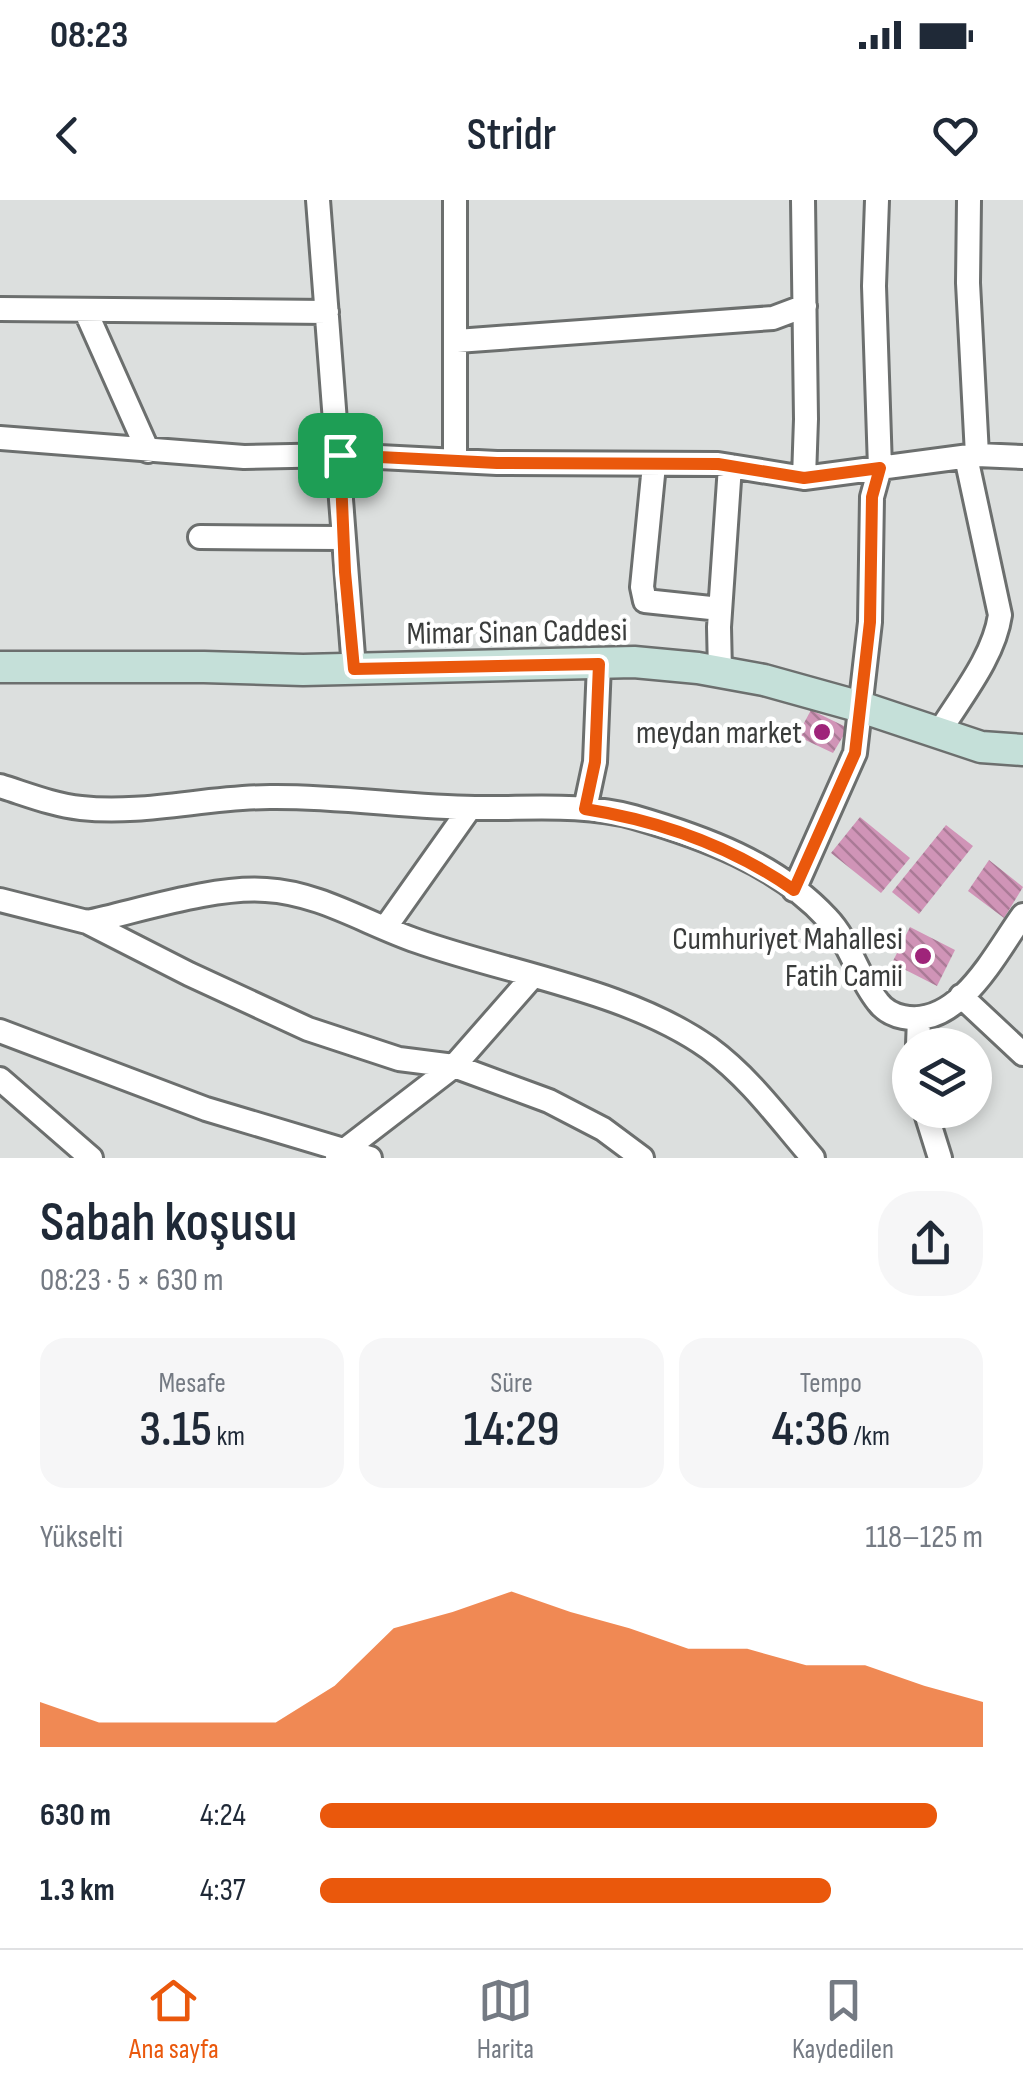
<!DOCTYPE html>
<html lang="tr">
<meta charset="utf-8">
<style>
body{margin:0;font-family:"Sofia Sans Condensed",sans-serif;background:#f6f6f7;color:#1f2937;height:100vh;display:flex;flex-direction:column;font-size:38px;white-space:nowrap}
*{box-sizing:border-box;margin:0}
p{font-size:32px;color:#747a83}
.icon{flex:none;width:55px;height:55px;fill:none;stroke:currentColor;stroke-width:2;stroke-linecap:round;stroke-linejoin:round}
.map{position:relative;height:958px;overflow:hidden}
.panel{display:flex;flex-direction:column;background:#fff;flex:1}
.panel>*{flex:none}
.controls{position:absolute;left:892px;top:828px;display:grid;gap:20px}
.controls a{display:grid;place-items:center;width:100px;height:100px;border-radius:50%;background:#fff;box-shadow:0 5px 15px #0003;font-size:50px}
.pin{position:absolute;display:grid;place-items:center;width:85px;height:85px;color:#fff;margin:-42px;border-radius:20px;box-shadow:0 5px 15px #0006}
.round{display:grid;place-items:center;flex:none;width:105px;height:105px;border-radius:40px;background:#f6f6f7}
.overview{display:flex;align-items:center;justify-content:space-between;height:170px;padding:0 40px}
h1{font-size:55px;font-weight:600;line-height:75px}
.stats{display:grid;grid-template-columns:repeat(3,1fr);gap:15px;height:170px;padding:10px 40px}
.stats div{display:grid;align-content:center;border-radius:25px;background:#f6f6f7;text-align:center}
.stats b{font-size:50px;font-weight:600}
.stats small{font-size:28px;font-weight:400}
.stats p{font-size:28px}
.chart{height:280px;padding:20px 40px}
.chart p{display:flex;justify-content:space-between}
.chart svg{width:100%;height:180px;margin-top:10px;fill:#ea580c;opacity:.7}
ul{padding:0 40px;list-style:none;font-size:32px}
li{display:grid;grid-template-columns:160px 120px 1fr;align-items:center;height:75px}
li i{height:25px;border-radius:12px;background:#ea580c}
.status{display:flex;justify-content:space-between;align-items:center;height:70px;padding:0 50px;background:#fff;direction:ltr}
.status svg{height:28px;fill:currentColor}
header{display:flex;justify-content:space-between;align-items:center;height:130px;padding:0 40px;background:#fff;font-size:45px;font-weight:600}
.menu{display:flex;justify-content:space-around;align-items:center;height:140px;border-top:2px solid #e0e1e3;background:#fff;font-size:28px;color:#747a83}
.menu a{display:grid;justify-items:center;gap:5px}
.menu .active{color:#ea580c}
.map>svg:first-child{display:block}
.building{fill:url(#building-back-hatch)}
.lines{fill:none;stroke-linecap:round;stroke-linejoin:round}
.street-casing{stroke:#6c6f6e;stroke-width:28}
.secondary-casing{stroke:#6c6f6e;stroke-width:35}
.street{stroke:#fff;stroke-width:22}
.secondary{stroke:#c5e0d9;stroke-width:30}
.route-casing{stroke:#fff;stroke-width:20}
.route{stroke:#ea580c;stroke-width:12}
.poi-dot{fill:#9f247a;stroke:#fff;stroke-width:4}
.labels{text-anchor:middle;stroke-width:9;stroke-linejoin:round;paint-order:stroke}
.street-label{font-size:32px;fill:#3a3c3b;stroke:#fff}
.poi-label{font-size:32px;fill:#3a3c3b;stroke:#fff;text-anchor:end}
</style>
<div class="status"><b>08:23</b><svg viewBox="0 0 49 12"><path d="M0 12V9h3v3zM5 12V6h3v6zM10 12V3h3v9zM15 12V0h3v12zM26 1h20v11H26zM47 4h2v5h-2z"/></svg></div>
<header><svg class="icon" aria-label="back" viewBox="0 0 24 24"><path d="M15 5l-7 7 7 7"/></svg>Stridr<svg class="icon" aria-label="heart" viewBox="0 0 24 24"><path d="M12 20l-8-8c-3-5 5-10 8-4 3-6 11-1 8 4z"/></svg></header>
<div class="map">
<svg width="1023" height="958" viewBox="0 0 1023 958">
<defs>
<pattern id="building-back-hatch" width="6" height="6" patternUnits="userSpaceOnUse" patternTransform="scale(2.5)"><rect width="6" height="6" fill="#d094b7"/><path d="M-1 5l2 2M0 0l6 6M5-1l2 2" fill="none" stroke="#aa7a96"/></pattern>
</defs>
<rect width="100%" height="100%" fill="#dcdfde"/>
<path class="building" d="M811 510 848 528 833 553 797 536Z
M860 617 910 658 881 693 831 653Z
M946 625 973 646 919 714 892 692Z
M989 660 1023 687 1004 718 968 691Z
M910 727 955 750 937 786 892 763Z"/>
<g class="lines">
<g class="street-casing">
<path id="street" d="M318 0 354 469
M455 0V261
M803 0 806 219 804 278
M969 0 968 83 977 255
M0 109 327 112
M86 112 148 251
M457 141 773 118 805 106
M0 238 244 257 340 255 497 263 718 264 804 278 977 255 1023 257
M654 265 642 387 645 401 720 409
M200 337 342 338
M720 472 719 427 730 266
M938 534C960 498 994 457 1000 415L966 257
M0 586C26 594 53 605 81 608 143 615 207 597 270 597 338 596 406 607 475 608 526 609 583 603 634 617 703 637 776 663 827 718 850 742 857 776 878 802 884 810 893 815 903 817 959 829 996 752 1023 715
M585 609 595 562 599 464
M794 690 855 553 870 422 872 297 880 268 874 86 877 0
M0 700 87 722 189 774 308 829 399 859 454 866 549 901 603 929 642 958
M87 722C139 711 214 686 266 690 320 693 367 724 417 741 510 774 627 790 709 848 750 878 780 920 813 958
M385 728 470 608
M961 796 1023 854
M0 831 206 909 370 958
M918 845 919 818
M0 879 91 958
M925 910 940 958
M337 956 454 866 533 776"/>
</g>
<g class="secondary-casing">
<path id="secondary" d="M0 467H204L303 470 634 462 698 468 764 480 861 507 981 547 1023 550"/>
</g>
<use href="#street" class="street"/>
<use href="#secondary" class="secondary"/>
</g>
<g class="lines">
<g class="route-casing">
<path id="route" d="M340 255 497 263 718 264 804 278 880 268 872 297 870 422 855 553 794 690C731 646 661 621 585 609L595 562 599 464 354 469 345 372Z"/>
</g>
<use href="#route" class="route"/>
</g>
<g class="poi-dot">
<circle cx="822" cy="532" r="10"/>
<circle cx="923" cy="756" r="10"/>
</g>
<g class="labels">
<g class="street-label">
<text transform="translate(517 431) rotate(-1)" y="11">Mimar Sinan Caddesi</text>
</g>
<g class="poi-label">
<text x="802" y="543">meydan market</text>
<text x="903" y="749">Cumhuriyet Mahallesi<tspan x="903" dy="37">Fatih Camii</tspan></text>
</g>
</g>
</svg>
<div class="controls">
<a><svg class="icon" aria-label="layers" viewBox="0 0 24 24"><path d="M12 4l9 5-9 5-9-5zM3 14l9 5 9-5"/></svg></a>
</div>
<div class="pin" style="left:340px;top:255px;background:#1e9e55"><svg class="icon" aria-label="arrive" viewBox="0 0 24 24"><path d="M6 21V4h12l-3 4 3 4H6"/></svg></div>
</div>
<section class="panel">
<div class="overview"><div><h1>Sabah koşusu</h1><p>08:23 · 5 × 630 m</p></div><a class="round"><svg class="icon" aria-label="share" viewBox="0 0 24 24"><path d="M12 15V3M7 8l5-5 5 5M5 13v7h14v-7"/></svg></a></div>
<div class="stats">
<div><p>Mesafe</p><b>3.15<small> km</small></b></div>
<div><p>Süre</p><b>14:29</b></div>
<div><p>Tempo</p><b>4:36<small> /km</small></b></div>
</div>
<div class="chart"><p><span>Yükselti</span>118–125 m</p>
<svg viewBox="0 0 160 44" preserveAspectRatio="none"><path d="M0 44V33L10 38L20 38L30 38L40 38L50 29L60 15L70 11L80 6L90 11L100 15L110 20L120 20L130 24L140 24L150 29L160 33V44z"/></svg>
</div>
<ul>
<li><b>630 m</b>4:24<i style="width:93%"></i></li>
<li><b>1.3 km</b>4:37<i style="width:77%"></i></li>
</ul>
</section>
<nav class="menu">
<a class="active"><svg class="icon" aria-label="home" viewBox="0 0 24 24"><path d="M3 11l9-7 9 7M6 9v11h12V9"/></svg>Ana sayfa</a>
<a><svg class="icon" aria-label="map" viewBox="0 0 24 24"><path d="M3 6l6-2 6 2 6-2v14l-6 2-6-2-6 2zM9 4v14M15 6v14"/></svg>Harita</a>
<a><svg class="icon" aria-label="saved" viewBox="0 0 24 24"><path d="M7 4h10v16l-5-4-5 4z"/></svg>Kaydedilen</a>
</nav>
